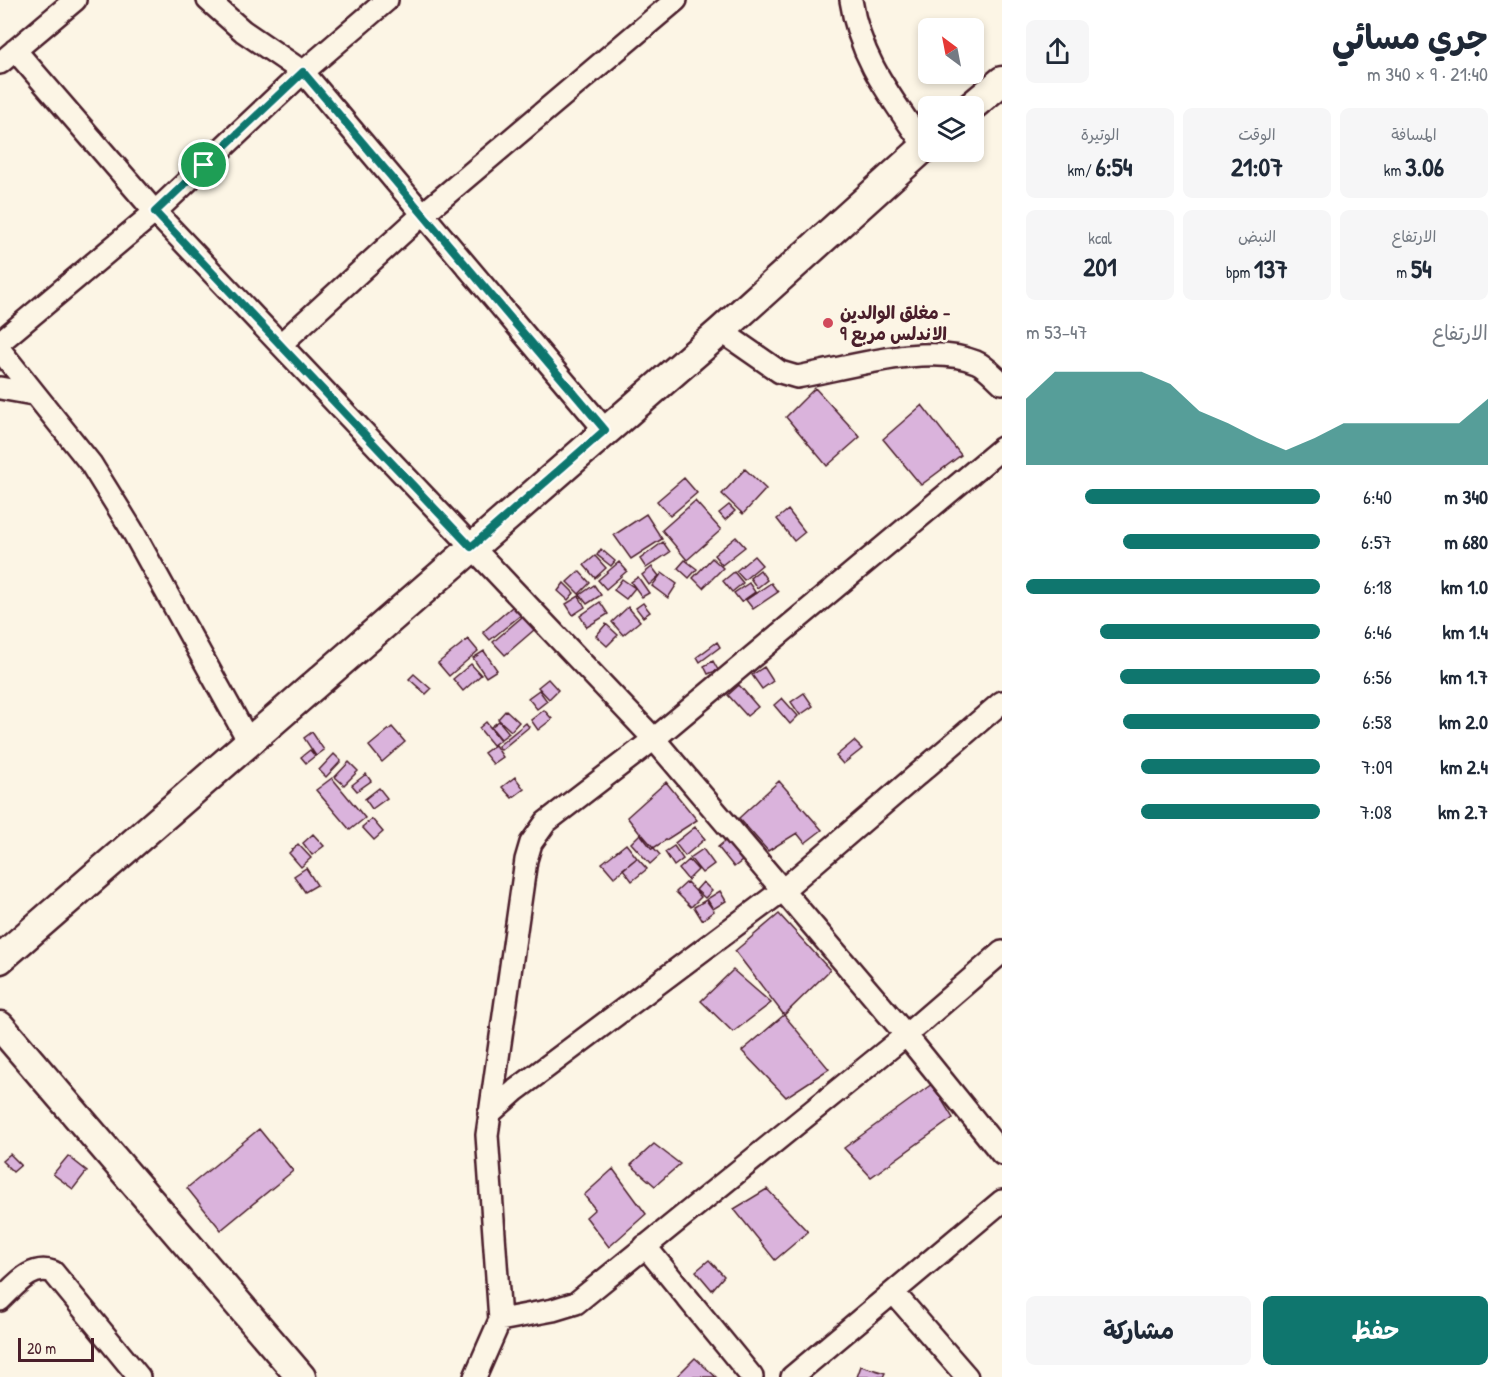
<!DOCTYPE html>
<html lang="ar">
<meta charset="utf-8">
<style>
body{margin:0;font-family:"Patrick Hand","Playpen Sans Arabic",sans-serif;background:#f6f6f7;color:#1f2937;direction:rtl;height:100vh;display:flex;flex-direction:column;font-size:22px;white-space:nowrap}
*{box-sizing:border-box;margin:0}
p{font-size:20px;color:#747a83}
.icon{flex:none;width:33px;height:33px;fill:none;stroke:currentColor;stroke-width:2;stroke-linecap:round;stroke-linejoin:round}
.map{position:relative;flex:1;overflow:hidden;direction:ltr}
.side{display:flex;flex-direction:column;background:#fff;width:510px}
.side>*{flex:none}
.needle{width:39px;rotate:328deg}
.controls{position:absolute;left:918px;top:18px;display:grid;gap:12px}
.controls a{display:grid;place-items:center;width:66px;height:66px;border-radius:9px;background:#fff;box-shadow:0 3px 9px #0003;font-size:30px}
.scale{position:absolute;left:18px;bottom:15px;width:76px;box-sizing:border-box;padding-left:6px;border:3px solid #4a1f2b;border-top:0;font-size:16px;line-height:21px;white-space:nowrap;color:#4a1f2b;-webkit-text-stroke:4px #fcf5e5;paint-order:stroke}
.pin{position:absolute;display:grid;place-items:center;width:51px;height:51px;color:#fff;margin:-26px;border:3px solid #fff;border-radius:50%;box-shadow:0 2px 6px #0007}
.round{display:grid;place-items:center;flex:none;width:63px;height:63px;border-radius:9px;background:#f6f6f7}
.summary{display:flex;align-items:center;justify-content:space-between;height:102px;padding:0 24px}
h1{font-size:33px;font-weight:700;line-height:45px}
.stats{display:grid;grid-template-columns:repeat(3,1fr);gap:9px;height:102px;padding:6px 24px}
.stats div{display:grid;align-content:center;border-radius:9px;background:#f6f6f7;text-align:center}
.stats b{font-size:26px;font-weight:700}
.stats small{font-size:16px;font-weight:400}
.stats p{font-size:16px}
.chart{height:168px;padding:12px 24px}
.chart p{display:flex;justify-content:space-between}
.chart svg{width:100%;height:108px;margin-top:6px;fill:#0f766e;opacity:.7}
.cta{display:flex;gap:12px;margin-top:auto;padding:12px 24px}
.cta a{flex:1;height:69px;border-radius:9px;background:#0f766e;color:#fff;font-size:24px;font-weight:700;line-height:69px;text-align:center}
.cta a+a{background:#f6f6f7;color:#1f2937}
ul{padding:0 24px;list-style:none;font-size:20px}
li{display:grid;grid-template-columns:96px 72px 1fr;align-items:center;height:45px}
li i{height:15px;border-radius:8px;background:#0f766e}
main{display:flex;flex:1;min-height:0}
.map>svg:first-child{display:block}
.building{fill:#dab3dc;stroke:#4a1f2b;stroke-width:1.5}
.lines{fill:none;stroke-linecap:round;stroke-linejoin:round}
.street-casing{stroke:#4a1f2b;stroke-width:26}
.secondary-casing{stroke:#4a1f2b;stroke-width:33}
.street{stroke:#fcf5e5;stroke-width:21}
.secondary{stroke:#fcf5e5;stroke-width:28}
.route-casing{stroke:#fff;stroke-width:12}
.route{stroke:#0f766e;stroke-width:8}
.poi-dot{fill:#d1495b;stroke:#fcf5e5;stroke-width:2}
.labels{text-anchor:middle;stroke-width:5;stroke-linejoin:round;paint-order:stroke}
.poi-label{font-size:18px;font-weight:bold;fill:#4a1f2b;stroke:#fcf5e5;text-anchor:start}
</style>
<main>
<section class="side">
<div class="summary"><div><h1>جري مسائي</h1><p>21:40 · 9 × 340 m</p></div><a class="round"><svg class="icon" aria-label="share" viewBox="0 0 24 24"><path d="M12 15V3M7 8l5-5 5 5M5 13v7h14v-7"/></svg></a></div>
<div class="stats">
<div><p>المسافة</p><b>3.06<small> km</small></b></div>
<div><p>الوقت</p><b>21:07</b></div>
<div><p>الوتيرة</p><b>6:54<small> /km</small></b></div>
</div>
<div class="stats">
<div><p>الارتفاع</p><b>54<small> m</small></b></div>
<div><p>النبض</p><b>137<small> bpm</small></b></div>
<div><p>kcal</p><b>201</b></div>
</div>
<div class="chart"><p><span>الارتفاع</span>47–53 m</p>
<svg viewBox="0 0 160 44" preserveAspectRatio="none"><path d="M0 44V17L10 6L20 6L30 6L40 6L50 11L60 22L70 27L80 33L90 38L100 33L110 27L120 27L130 27L140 27L150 27L160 17V44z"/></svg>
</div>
<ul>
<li><b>340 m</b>6:40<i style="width:80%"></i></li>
<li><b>680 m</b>6:57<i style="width:67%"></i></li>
<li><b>1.0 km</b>6:18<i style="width:100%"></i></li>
<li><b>1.4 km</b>6:46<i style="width:75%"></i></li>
<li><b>1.7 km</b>6:56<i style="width:68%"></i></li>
<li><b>2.0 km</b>6:58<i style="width:67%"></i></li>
<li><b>2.4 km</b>7:09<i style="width:61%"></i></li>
<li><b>2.7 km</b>7:08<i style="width:61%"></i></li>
</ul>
<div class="cta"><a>حفظ</a><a>مشاركة</a></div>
</section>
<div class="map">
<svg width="1002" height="1377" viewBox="0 0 1002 1377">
<rect width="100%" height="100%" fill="#fcf5e5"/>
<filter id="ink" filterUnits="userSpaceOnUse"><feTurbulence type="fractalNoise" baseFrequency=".0167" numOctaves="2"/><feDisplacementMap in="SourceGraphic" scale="12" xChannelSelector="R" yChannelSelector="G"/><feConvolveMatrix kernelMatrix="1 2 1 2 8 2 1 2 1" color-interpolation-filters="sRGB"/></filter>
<g filter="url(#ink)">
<path class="building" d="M815 388 860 437 827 466 786 417Z
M922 405 961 455 921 485 883 439Z
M745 469 766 489 743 514 722 494Z
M684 478 697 493 670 516 657 501Z
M695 501 721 530 687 560 662 530Z
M729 505 735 511 725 520 719 513Z
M788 510 805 532 794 541 777 519Z
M646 514 662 539 631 559 614 535Z
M736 537 745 547 722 565 714 555Z
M663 542 670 552 646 568 640 559Z
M601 549 615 561 611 566 597 555Z
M595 556 606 568 595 578 584 565Z
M754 556 762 565 744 580 736 571Z
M712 558 723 568 703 588 693 578Z
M685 560 697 569 689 578 678 568Z
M619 562 627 571 606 589 598 580Z
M652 567 659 576 649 585 642 575Z
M760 570 767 580 757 588 750 578Z
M579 571 590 583 579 594 567 582Z
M734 572 743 583 732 592 723 581Z
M662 573 677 584 668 598 652 586Z
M638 577 649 593 642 597 631 582Z
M622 579 635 588 626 599 614 590Z
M564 583 574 593 568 600 558 591Z
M749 583 755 592 741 602 734 593Z
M771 583 778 592 753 609 746 600Z
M594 585 601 595 587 604 580 595Z
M579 596 585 607 573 615 566 604Z
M520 600 527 610 490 640 483 632Z
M600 602 608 614 587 627 580 616Z
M643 603 650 612 643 617 636 608Z
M628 607 640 621 623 635 612 622Z
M529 611 541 624 505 655 493 642Z
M606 624 618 635 607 646 596 636Z
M468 639 478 651 449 676 438 663Z
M717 642 720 647 700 662 697 657Z
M484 651 497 670 486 677 473 658Z
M713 661 718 670 708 674 704 666Z
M471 664 481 675 463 691 453 679Z
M764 667 773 681 762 689 752 675Z
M414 674 431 689 426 694 409 679Z
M548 679 558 690 549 699 538 687Z
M739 685 758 707 747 716 728 695Z
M539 690 547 701 537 709 528 698Z
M804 693 813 706 800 715 791 702Z
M782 698 798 716 790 724 774 705Z
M506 710 519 722 511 731 498 719Z
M544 710 552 719 538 730 531 720Z
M499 721 509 733 501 739 491 727Z
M486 722 500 740 493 745 479 728Z
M526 723 529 727 501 750 498 746Z
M392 727 405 742 382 762 369 746Z
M312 732 324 750 316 756 304 738Z
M854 741 862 749 843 764 836 756Z
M495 745 503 757 493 764 484 753Z
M310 750 315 756 306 763 301 757Z
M334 754 341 761 326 777 319 770Z
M349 762 358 771 344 785 335 777Z
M366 774 371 781 357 791 352 785Z
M515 777 524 789 512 798 502 787Z
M332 778 365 818 350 830 316 790Z
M779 781 822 830 805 843 797 833 768 851 739 818Z
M666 782 697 820 652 849 627 817Z
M379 788 387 798 372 809 365 799Z
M372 819 383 832 374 840 362 827Z
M695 827 705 839 685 856 675 843Z
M641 833 660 855 650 864 631 843Z
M313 834 324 846 312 855 303 843Z
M730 837 746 858 734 867 718 847Z
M298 844 311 858 301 867 289 853Z
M626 844 637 858 614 877 602 863Z
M674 846 683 859 674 866 665 852Z
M703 849 714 864 702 873 690 858Z
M637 858 647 869 632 881 623 869Z
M689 860 698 870 688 880 679 869Z
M306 868 317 885 305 892 294 876Z
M687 882 701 897 691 907 676 892Z
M703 882 712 891 705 898 696 890Z
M720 891 726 901 713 909 707 899Z
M706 900 714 911 702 920 694 907Z
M779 914 830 970 784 1015 735 951Z
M733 970 771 1003 733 1032 701 1001Z
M784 1015 829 1069 786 1097 742 1051Z
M932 1084 953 1118 871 1177 844 1148Z
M259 1129 293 1171 221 1230 187 1188Z
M654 1144 680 1164 655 1186 631 1165Z
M10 1154 21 1165 13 1172 2 1161Z
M68 1156 87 1171 73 1189 53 1174Z
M613 1169 646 1214 609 1247 586 1217 595 1209 584 1195Z
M767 1189 808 1232 775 1260 734 1209Z
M709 1260 724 1276 712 1290 696 1271Z
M695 1358 716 1377H676Z
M861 1366 885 1373 883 1377H857Z"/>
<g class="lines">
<g class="street-casing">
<path id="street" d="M208 0 243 31 303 72 605 430
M387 0 303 72 155 212 654 739 906 1035 1002 1154
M851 0C860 60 892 98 925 147
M0 63 75 0
M721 331 780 372 797 377C847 368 930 342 976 362 986 366 994 376 1002 383
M0 342 155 212 15 50
M281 344 423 214 676 0
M0 350 91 464 132 530 248 740
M0 388 33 394
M489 1114 516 1090 784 889 1002 702
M645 1246 752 1377
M894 1293 967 1377
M0 1300C16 1285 31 1264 53 1272L139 1377
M500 1320 553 1310 576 1303 906 1035 1002 952
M475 1377 500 1320 487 1135 526 860 531 843 546 822 654 739 1002 448
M792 1377 1002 1201"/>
</g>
<g class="secondary-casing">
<path id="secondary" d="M972 106 1002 81
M0 959 721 331 928 144
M0 1026 301 1377"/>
</g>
<use href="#street" class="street"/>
<use href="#secondary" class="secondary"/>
</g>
</g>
<g class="lines" filter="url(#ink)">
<g class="route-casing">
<path id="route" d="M303 72 605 430 471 547 155 212Z"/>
</g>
<use href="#route" class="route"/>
</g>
<circle class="poi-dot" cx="828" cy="323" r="6"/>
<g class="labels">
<g class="poi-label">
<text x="840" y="319">مغلق الوالدين -<tspan x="840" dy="21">الاندلس مربع 9</tspan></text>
</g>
</g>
</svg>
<div class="controls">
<a><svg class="needle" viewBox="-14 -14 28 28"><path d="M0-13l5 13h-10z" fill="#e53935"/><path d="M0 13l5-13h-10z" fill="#747a83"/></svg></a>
<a><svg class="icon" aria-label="layers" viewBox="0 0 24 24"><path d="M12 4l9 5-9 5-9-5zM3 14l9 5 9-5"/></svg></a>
</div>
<div class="scale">20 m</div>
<div class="pin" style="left:204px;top:165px;background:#1e9e55"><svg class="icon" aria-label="arrive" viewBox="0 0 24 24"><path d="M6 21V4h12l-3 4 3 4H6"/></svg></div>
</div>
</main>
